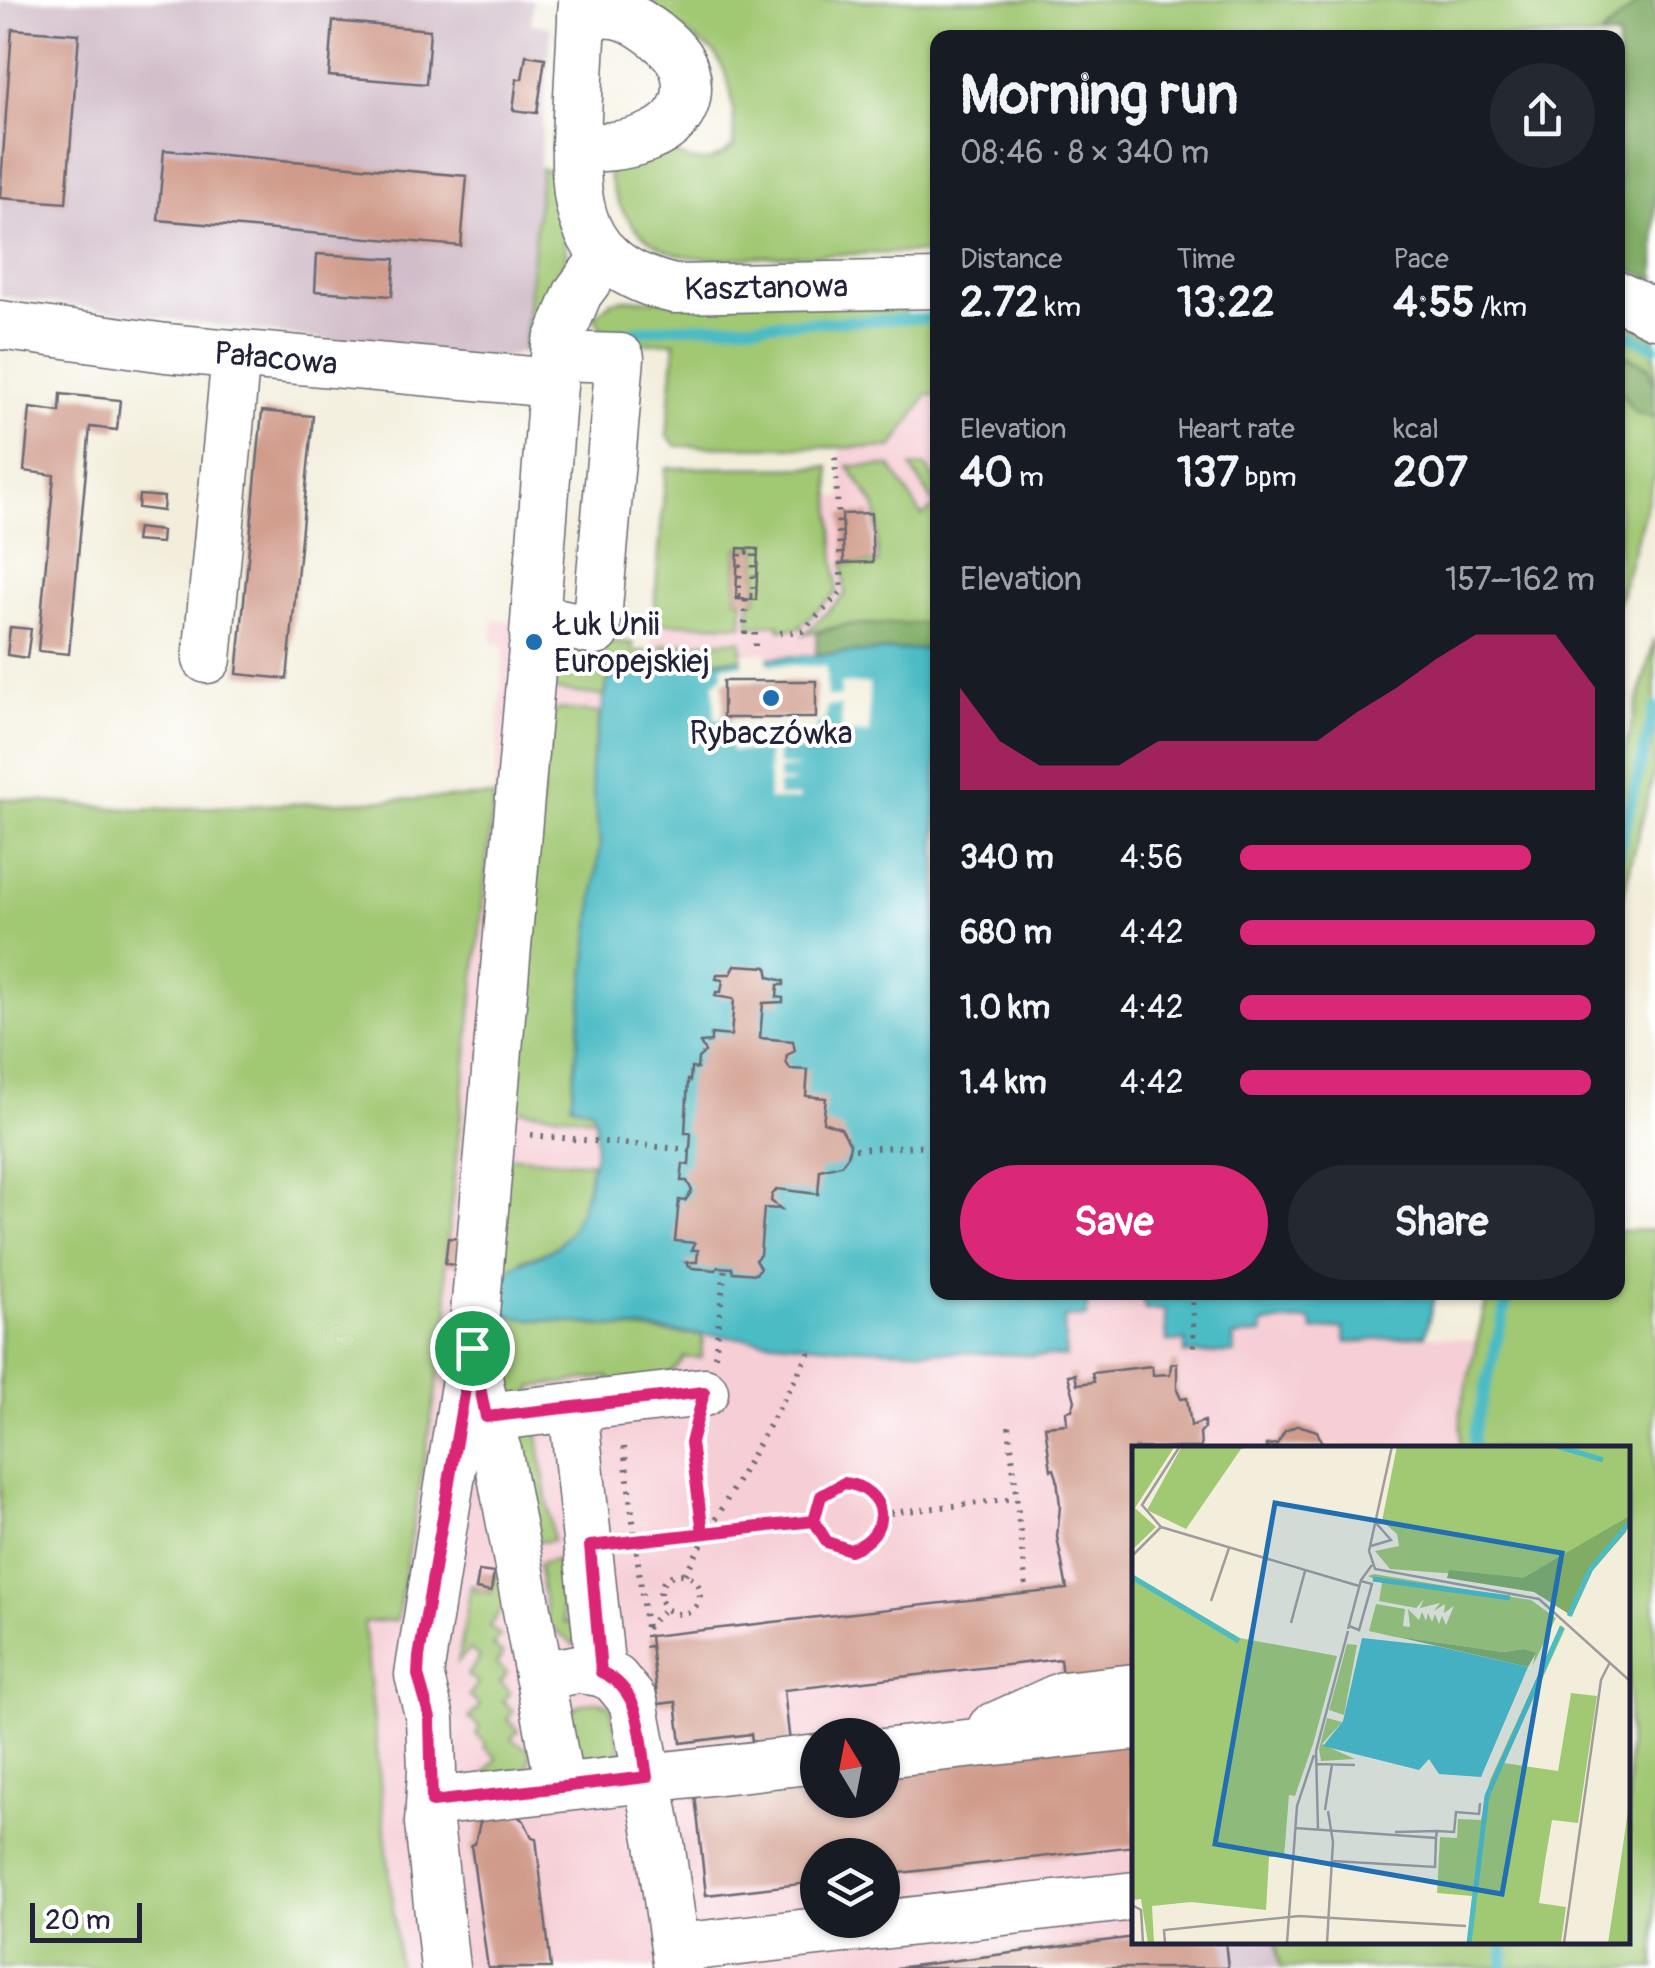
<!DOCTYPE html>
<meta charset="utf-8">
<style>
body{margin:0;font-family:Pangolin,sans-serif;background:#242831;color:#f1f3f6;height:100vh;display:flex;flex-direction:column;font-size:38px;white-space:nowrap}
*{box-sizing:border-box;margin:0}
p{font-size:32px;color:#9ea1a6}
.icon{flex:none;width:55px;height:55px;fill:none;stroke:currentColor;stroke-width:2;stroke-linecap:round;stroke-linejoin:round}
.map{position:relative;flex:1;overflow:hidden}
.sheet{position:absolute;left:930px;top:30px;width:695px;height:1270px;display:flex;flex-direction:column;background:#171b24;border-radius:20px;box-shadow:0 2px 8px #0004}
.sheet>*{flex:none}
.needle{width:65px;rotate:350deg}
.fabs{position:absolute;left:800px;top:1718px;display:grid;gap:20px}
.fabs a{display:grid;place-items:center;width:100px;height:100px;border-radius:50%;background:#171b24;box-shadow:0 2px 8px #0004;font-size:50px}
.scale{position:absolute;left:30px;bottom:25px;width:112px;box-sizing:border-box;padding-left:10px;border:5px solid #22223b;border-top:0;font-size:28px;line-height:35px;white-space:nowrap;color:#22223b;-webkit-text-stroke:8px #fff;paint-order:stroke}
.pin{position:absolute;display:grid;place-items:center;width:85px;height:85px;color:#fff;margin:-42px;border:5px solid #fff;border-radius:50%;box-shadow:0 2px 10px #0007}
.round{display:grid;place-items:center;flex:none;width:105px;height:105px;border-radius:52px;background:#242831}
.summary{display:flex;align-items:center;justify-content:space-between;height:170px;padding:0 30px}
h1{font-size:55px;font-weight:700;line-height:75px}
.metrics{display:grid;grid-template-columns:repeat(3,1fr);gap:15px;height:170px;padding:10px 30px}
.metrics div{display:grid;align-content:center}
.metrics b{font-size:42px;font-weight:700}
.metrics small{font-size:28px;font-weight:400}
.metrics p{font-size:28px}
.chart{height:280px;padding:20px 30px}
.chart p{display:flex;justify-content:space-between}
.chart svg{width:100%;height:180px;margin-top:10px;fill:#db2777;opacity:.7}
.cta{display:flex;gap:20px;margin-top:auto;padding:20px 30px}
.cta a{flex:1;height:115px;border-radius:60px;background:#db2777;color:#fff;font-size:40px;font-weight:700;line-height:115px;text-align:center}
.cta a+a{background:#242831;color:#f1f3f6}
ul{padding:0 30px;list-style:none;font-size:32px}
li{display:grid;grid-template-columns:160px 120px 1fr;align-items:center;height:75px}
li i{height:25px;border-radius:12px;background:#db2777}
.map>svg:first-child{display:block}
.built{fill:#f6cfd6;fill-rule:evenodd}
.industrial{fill:#d1bdc9}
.green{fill:#a1c873;stroke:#627557;stroke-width:2.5}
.forest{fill:#80ac65;stroke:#516750;stroke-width:2.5}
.water{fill:#4cbbc4;stroke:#376e80;stroke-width:2.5}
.pier{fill:#f3eedc}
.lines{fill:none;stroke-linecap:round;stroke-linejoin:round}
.stream{stroke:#4cbbc4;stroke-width:11}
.building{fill:#d09b8b}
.minor-casing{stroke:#6b6973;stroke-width:51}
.path{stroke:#6b6973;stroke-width:6;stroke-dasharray:2.5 8;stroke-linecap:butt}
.minor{stroke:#fff;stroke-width:48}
.route-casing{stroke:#fff;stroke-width:20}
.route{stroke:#db2777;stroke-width:12}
.poi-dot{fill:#1f6fb2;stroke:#fff;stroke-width:4}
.labels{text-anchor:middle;stroke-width:8;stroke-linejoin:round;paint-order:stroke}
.street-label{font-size:32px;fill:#22223b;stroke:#fff}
.poi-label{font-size:32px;fill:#22223b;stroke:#fff;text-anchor:start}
.inset-river{fill:none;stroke:#4cbbc4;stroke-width:5}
.inset-road{fill:none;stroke:#9f9c9c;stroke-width:2.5}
.view{fill:#1f6fb2;fill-opacity:0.15;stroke:#1f6fb2;stroke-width:5}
.inset-edge{fill:none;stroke:#22223b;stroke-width:5}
</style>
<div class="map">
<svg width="1655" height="1968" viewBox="0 0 1655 1968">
<rect width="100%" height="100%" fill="#fff"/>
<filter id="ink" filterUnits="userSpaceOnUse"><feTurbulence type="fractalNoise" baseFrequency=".01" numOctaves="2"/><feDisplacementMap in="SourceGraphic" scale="20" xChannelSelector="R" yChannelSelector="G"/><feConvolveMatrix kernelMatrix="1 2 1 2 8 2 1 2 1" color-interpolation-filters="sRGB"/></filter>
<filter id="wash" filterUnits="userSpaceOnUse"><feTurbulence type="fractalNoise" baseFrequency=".0048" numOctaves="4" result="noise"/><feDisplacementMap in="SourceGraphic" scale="40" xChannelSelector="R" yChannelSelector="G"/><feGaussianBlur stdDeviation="2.25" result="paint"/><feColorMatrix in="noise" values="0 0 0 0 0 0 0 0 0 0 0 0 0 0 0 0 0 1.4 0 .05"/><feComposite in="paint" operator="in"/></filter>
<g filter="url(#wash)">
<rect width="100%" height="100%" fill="#f3eedc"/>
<path class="built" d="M937 332V623L845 625 818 633 816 654 719 661H651L571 1104 594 1115 593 1158 584 1199 566 1237 498 1306 510 1317 703 1336 838 1347 1066 1357 1064 1318 1093 1293 1137 1292 1165 1310 1185 1340 1186 1354 1234 1353 1232 1337 1262 1334 1261 1324 1310 1320 1343 1328 1346 1343 1425 1335 1476 1341 1461 1409 1460 1448H1135V1937L869 1968H399L364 1622 398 1619 449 1314 445 1264 494 796 504 645 492 643 494 619 567 627 566 638 633 643V651L651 652 666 468 829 467V497H842L840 447ZM818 1735H882V1800H818ZM818 1855H882V1920H818Z"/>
<path class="industrial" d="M0 0H533L531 23 551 28 524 351 492 362 442 356 0 296Z
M1135 1937V1940L1276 1941 1280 1968H869Z"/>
<path class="green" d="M635 0H1641L1600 37 938 38 937 252C884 253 830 255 776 256 742 256 693 265 662 248 631 232 613 202 608 169L671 150C693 166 712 165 733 147 735 112 734 81 714 52Z
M541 168 553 173 567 256 535 344 524 351Z
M625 299 904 302 905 316 937 315V396L928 394 892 448 677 446 667 436 675 342C640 342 610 353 594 316L612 301Z
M1618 318 1655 336V386L1648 366 1618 352Z
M1618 386 1634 412 1655 418V475L1618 605Z
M848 466H891L922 516 936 506 911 467 926 466 937 484V623L846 625 804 634 845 595 843 564 878 563 876 507Z
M829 467 837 592 801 625 802 628 780 630 779 624 749 626 750 601 757 600 758 548H737L736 599 743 600 742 625 653 623 666 468Z
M566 638 633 643V651H663L662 645 741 640 743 659C712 661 627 654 608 680 608 681 604 695 604 696L555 690 545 680 546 661 563 662Z
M1655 638V770L1618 915V774Z
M560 709 600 713 590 770 600 842 571 1104 590 1108 594 1118 504 1108 551 713Z
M494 796 445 1264 449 1314 397 1620 364 1622 399 1968H0V798L140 810Z
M503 1156 592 1163C586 1191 579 1233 552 1249 543 1254 531 1256 521 1260L498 1306 510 1317 703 1336 701 1358 684 1357C674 1381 635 1386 611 1394L609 1377 532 1387 533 1397 509 1403 489 1351Z
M1655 1230V1968H1280L1276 1941 1628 1940V1448H1460L1461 1409 1488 1293 1618 1292V1231Z
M536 1422 553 1540 540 1542 528 1537 512 1431Z
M556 1560 564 1623 586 1621 574 1645 549 1626 538 1564Z
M494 1575 511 1577 514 1594 489 1626 500 1636 493 1645 503 1654 496 1664 507 1673 500 1682 510 1692 503 1701 514 1711 507 1720 518 1730 511 1739 531 1751 527 1770 479 1782 497 1758 484 1747 486 1743 476 1734 480 1728 469 1718 480 1706 469 1696 478 1683 467 1675 480 1658 470 1649 458 1662 471 1585 475 1586V1591L491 1593Z
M598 1701 610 1706 622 1756 614 1766 580 1767 568 1714 579 1705Z"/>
<path class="forest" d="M1641 0H1655V280L1618 265V38L1600 37Z
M1618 352 1648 366 1655 386V418L1634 412 1618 386Z
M937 623V648L816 654 817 633 845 625Z"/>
<path class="water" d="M937 648 938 1292 1093 1293 1087 1298V1317L1064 1318 1066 1357 838 1347 510 1317 498 1306C499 1246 543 1270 567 1235 584 1211 606 1135 590 1108L571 1104 600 842 590 770 608 680 619 672 651 661H719Z
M1137 1293H1435L1425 1335 1346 1343 1343 1328 1313 1331 1310 1320 1262 1324 1263 1334 1233 1337 1235 1353 1185 1354V1341L1167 1342 1165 1310H1145L1143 1298Z"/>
<path class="pier" d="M767 652 768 664 826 666 827 697H841V684H869V733H842L841 706H827L826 718 816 727V750L777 751 778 765 799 767 778 770V781L799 783 778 785V797H798L800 799 798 800H769L768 752 731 751 730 719 715 718 714 683 723 675V665H743V654Z"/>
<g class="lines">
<path class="stream" d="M1618 330 1655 347
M620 333 670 327 938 318
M1618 856 1655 707
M1474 1448V1434L1509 1292
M1502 1940 1504 1968"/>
</g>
<g id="blocks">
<path class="building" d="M333 21 430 30 426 84 329 76Z
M12 29 79 34 66 203 0 198Z
M526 55 545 58 537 113 513 110 517 79H522Z
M164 150 467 176 461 246 158 220Z
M317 254 395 259 392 296 315 291Z
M61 394 120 400 117 430 90 427 69 654 38 651 54 475 24 471 30 408 60 412Z
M262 411 313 416 287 679 237 674Z
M139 495 164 497 163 511 138 508Z
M871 513 873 562 844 563 842 514Z
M137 528 162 531 161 543 135 541Z
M738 548 758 549 756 600 736 599Z
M10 627 31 629 27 658 7 655Z
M723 681H816V718H723Z
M735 965 767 967 769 977 784 981V985H778L777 997 783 998V1002L763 1003 760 1038 793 1041 795 1051 787 1055 786 1062 790 1069 808 1070 806 1096 826 1098 823 1122 841 1128 850 1144 848 1156 841 1165 820 1170 818 1194 777 1189 772 1195 771 1201 781 1209 764 1208 760 1255 755 1260 760 1268 756 1274 733 1272 732 1268 718 1267 716 1270 692 1268 685 1262H697L698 1250H692L695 1243 675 1241 679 1200 685 1201 692 1191 687 1181H681L683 1164 689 1165 691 1133H685L688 1080 690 1081 691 1068 697 1069 698 1058 705 1052 700 1043 711 1042V1034L731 1036 734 999 715 996 716 992H721L723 980 716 979 717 974H731Z
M448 1238 467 1239 465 1266 445 1264Z
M1177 1363V1390L1181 1399 1187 1398 1191 1426 1204 1421V1428L1200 1433 1201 1448H1135V1676L1063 1685 1060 1659 784 1690 790 1743 753 1748 751 1734 681 1743 676 1702 658 1704 650 1636 1067 1589 1057 1537 1060 1506 1057 1478 1054 1469 1051 1470 1045 1426 1067 1424 1066 1411 1072 1410 1075 1401 1068 1375 1075 1374 1077 1384 1094 1382 1092 1373 1152 1366 1153 1375 1170 1374 1171 1364Z
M1298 1425 1317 1431 1324 1448H1266V1445L1277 1444 1285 1431Z
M479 1571 494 1573 491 1592 476 1589Z
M1135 1735V1846L882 1875V1855H818V1882L706 1895 694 1786 818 1771V1800H882V1764Z
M492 1813 514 1814 524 1821 532 1837 536 1838 551 1968H488L471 1845 475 1844 480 1822Z
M1135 1937V1940H1225L1228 1968H896Z"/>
</g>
</g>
<g filter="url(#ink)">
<use href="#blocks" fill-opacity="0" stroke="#6b6973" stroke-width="2.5"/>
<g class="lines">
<g class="minor-casing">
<g id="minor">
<path id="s1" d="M583 0C581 39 579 77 577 116 573 204 574 265 674 289L938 284"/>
<path d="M576 147C616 150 687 140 687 87 687 63 674 49 656 35 643 25 630 16 614 14 604 13 593 14 582 13"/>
<path d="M1618 296 1655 314"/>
<path id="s2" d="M0 325 166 348 553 383"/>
<path d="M536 618 596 631 620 358 555 356"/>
<path d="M534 635 556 346 578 293 606 255"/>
<path d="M533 648 472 1348 486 1417 498 1454 560 1787"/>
<path d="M207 659 236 354"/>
<path d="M481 1445 486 1417 704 1392"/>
<path d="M601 1672 615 1679 633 1701 660 1843 678 1968"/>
<path d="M539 1676 578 1669 601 1672 573 1407"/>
<path d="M992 1728 1063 1696 1135 1688"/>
<path d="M882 1753 1135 1726"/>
<path d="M431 1802 818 1759"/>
<path d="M677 1948 1135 1896"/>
<path d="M445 1968 429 1823 432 1770 430 1718 419 1675 467 1373"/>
</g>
</g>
<path class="path" d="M755 633V647
M780 633 802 631 842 592 835 457
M745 634 746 596H753L754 552H740L739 596H746
M531 1135 690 1150
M855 1149 938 1145
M1192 1292 1194 1354
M715 1356 725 1267
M1009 1426 1026 1589
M693 1435 691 1443 703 1533
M624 1447 649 1653
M814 1516a33 33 0 1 1 66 0a33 33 0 1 1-66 0Z
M880 1514 1016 1499
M636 1541 814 1521
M685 1574 809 1354 810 1346
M660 1594a20 20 0 1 1 40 0a20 20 0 1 1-40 0Z
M646 1628 666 1608"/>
<use href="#minor" class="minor"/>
</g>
</g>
<g class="lines" filter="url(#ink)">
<g class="route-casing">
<path id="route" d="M472 1348 419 1657 418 1675 430 1718 432 1802 647 1777C640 1738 643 1690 601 1672L590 1546 814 1521 827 1542 850 1550C894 1535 888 1488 844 1483L821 1496 814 1521 703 1533 691 1443 704 1392 486 1417 472 1348"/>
</g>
<use href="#route" class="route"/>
</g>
<g class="poi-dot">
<circle cx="534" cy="642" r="10"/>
<circle cx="771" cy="698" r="10"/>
</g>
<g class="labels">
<g class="street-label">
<text dy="11" stroke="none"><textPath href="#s1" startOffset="432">Kasztanowa</textPath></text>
<text dy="11" stroke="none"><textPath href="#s2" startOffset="278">Pałacowa</textPath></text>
</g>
<g class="poi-label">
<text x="554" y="635">Łuk Unii<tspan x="554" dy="37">Europejskiej</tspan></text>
<text x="771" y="744" text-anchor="middle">Rybaczówka</text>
</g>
</g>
<g transform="translate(1132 1446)">
<rect width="498" height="498" fill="#f3eedc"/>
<path d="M0 0H43L3 62 24 81 0 104ZM50 0H123L109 3 54 83 15 64ZM265 0H497V70L391 133 258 123 243 105 267 100 265 88 250 75ZM0 128 108 192 205 210 181 298 163 350 157 349 152 411H137L134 464 59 456 20 460 22 497H16L9 453 0 454ZM242 128 399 154 424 172 401 219 403 207 392 203 371 206 263 191 237 185 244 158 273 163 271 180 278 181 276 163 287 174 290 166 294 175 296 167 300 176 303 168 307 178 310 170 314 179 322 160 312 167 313 158 302 165 308 157 288 162 292 153 284 162 247 155 250 137 236 130ZM429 179 433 183 372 317 426 325 439 247 465 250 446 377 420 374 413 415 407 457 434 461 429 497 335 496 340 450 305 447 308 391 325 392 326 373 349 374 358 334ZM215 198 225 199 212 269 197 264ZM195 272 210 276 190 298 223 313 189 315 187 303ZM497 358V497H476L490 406Z" fill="#a1c873"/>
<path d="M497 70 494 86 461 124 440 170 402 146 315 132 317 124 391 132ZM266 191 371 206 392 203 404 207 396 221Z" fill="#80ac65"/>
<path d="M230 192 304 200 396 221 349 331 307 328 297 313 287 324 191 300 211 275Z" fill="#4cbbc4"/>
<path class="inset-river" d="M425 0 471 14M0 131 107 195M241 133 378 152M437 170 458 124 498 76M337 497 355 350 430 181"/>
<path class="inset-road" d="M260 0 237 105 243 123 407 153 498 235M29 81 227 140M29 81 10 59 48 0M239 100 259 94 244 77M0 110 29 81M79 155 97 102M159 177 173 125M217 180 227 184 240 138 229 135M216 183 229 134 240 119M184 318 223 319M193 364 200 318M163 382 304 392 303 421 201 415M186 383 184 305 216 185M263 386 305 385M304 392 305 385 322 386 324 366 347 368 348 357M0 459 9 464 11 497M33 497 32 484 167 470 334 480M155 497 165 360 182 309M195 497 201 396 196 365M432 497 469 234 478 216"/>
<path class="view" d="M143 57 430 107 370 448 83 398Z"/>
<rect width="498" height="498" class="inset-edge"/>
</g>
</svg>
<div class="fabs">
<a><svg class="needle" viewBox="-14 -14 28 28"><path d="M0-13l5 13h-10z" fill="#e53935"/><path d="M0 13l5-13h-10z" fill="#9ea1a6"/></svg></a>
<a><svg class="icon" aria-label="layers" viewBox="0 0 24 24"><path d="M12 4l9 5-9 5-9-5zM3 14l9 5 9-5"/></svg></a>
</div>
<div class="scale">20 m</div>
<div class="pin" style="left:472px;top:1348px;background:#1e9e55"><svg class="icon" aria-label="arrive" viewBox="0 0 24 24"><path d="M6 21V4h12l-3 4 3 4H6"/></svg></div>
<section class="sheet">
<div class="summary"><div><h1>Morning run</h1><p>08:46 · 8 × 340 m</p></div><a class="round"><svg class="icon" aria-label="share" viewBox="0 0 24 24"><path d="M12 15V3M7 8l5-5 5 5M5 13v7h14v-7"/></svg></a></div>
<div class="metrics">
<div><p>Distance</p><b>2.72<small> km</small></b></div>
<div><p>Time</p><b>13:22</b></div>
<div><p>Pace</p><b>4:55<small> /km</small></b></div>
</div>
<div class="metrics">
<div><p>Elevation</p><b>40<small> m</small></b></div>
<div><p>Heart rate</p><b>137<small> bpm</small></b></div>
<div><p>kcal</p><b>207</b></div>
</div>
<div class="chart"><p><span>Elevation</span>157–162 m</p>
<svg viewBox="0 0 160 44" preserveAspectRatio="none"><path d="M0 44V19L10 32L20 38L30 38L40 38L50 32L60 32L70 32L80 32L90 32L100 25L110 19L120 12L130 6L140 6L150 6L160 19V44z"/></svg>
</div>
<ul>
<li><b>340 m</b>4:56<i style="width:82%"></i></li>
<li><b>680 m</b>4:42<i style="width:100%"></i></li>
<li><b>1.0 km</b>4:42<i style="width:99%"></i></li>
<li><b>1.4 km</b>4:42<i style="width:99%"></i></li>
</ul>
<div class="cta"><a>Save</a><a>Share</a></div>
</section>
</div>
